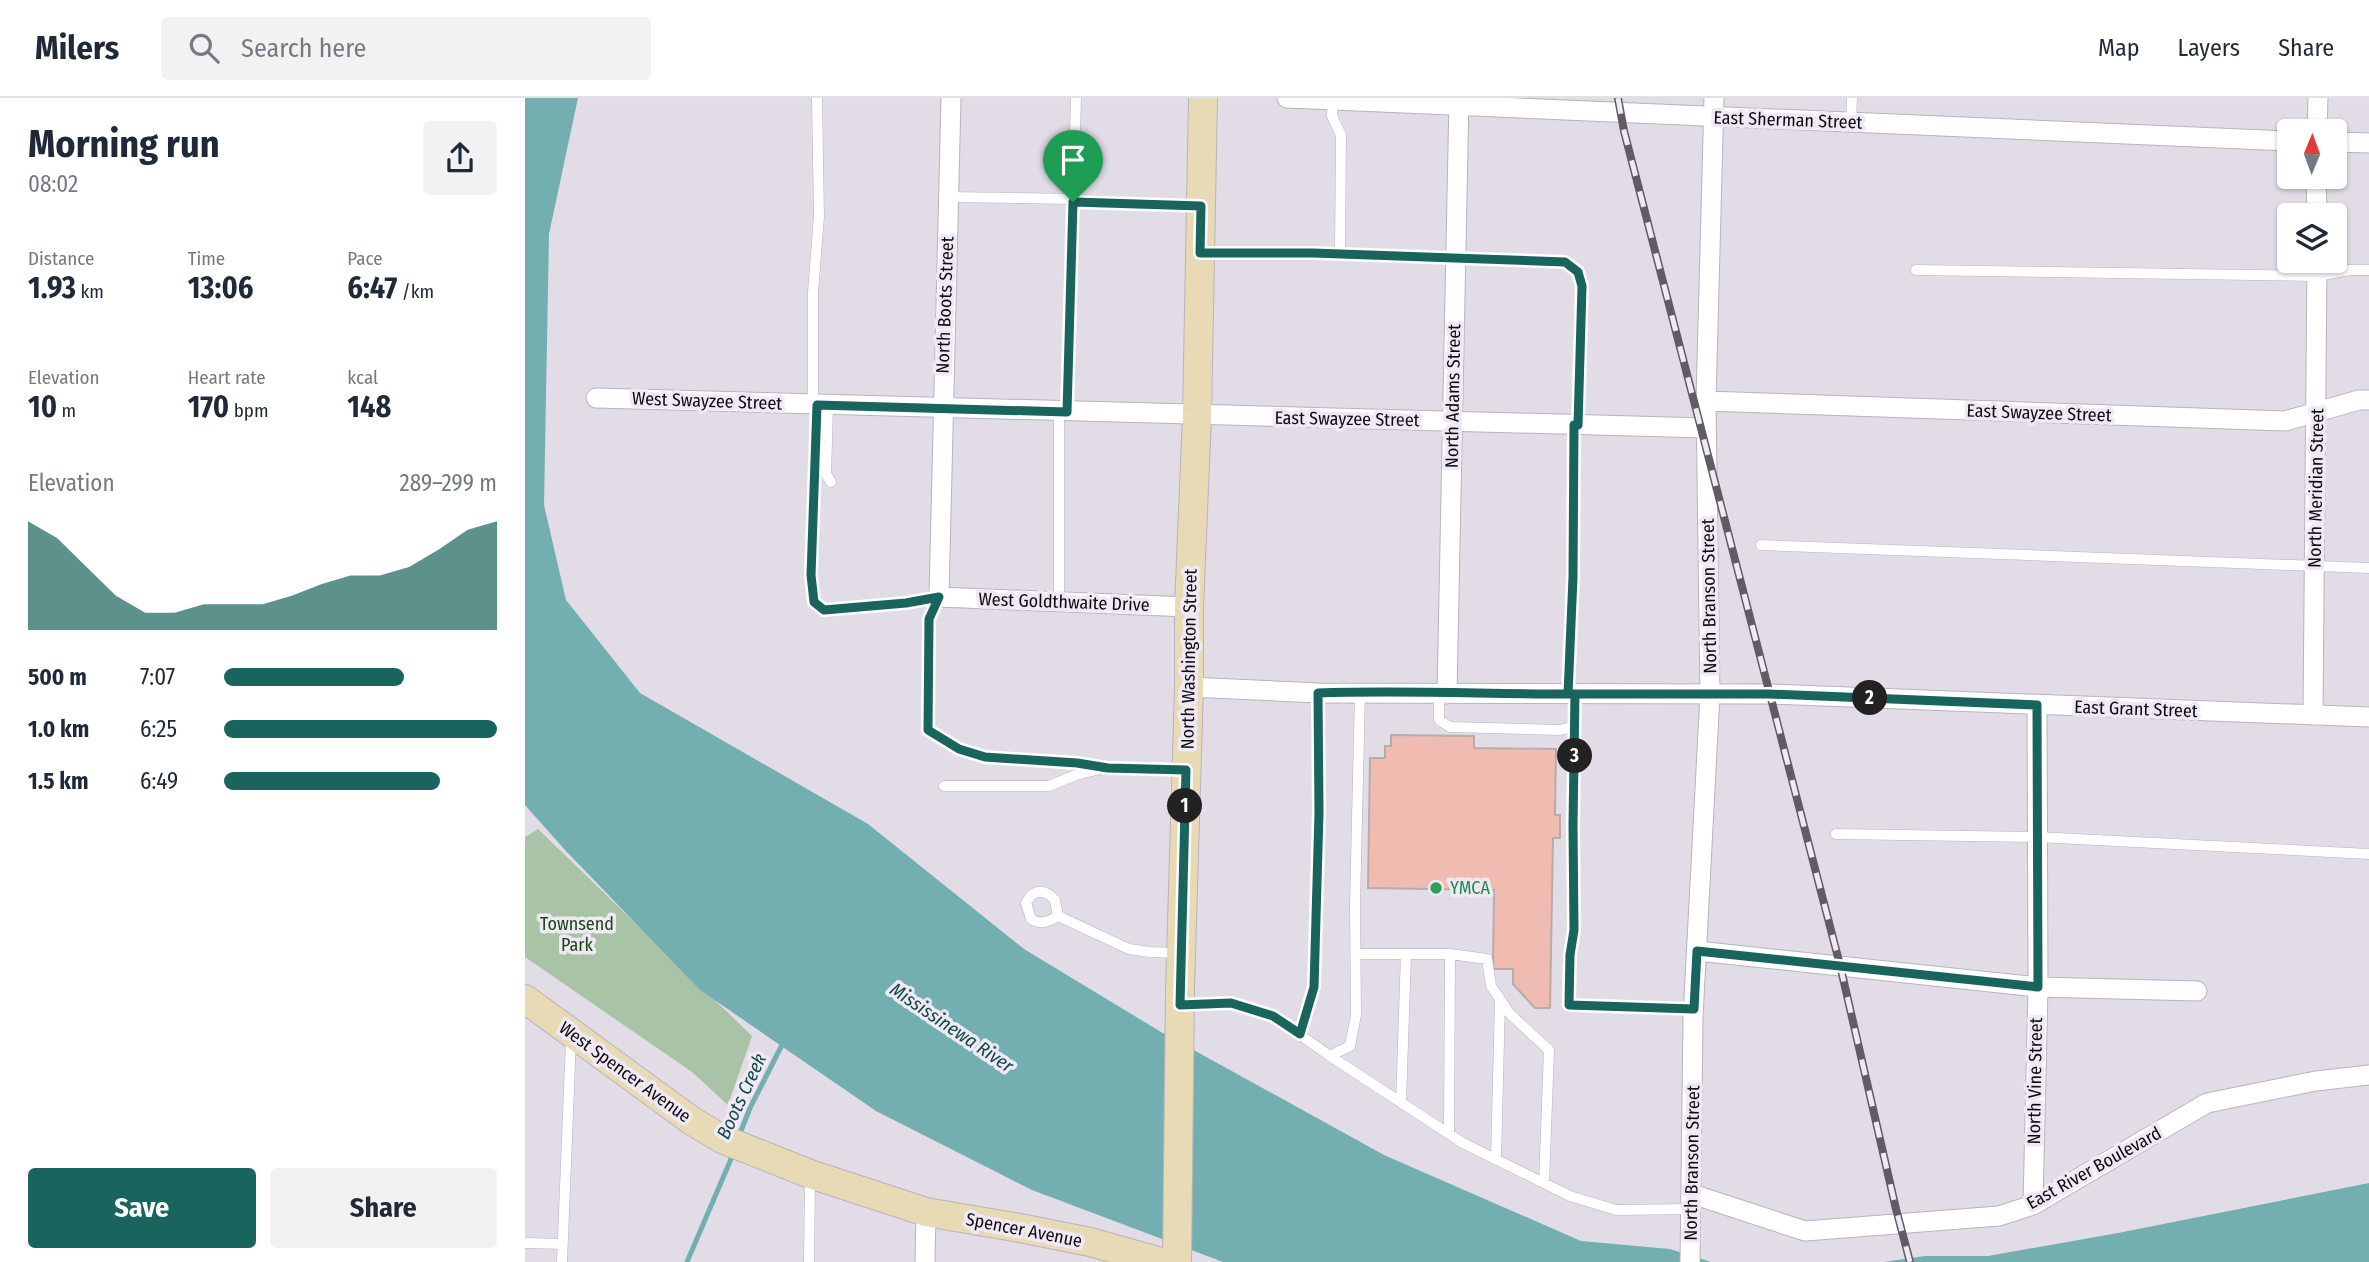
<!DOCTYPE html>
<meta charset="utf-8">
<style>
body{margin:0;font-family:"Fira Sans Condensed",sans-serif;background:#f2f2f3;color:#1f2937;height:100vh;display:flex;flex-direction:column;font-size:26px;white-space:nowrap}
*{box-sizing:border-box;margin:0}
p{font-size:23px;color:#747a83}
.icon{flex:none;width:38px;height:38px;fill:none;stroke:currentColor;stroke-width:2;stroke-linecap:round;stroke-linejoin:round}
.map{position:relative;flex:1;overflow:hidden}
.panel{display:flex;flex-direction:column;background:#fff;width:525px}
.panel>*{flex:none}
.needle{width:46px;rotate:1deg}
.controls{position:absolute;left:1752px;top:21px;display:grid;gap:14px}
.controls a{display:grid;place-items:center;width:70px;height:70px;border-radius:7px;background:#fff;box-shadow:0 2px 5px #0004;font-size:35px}
.pin{position:absolute;display:grid;place-items:center;width:60px;height:60px;color:#fff;margin:-72px -30px;border-radius:50% 50% 50% 0;rotate:-45deg;box-shadow:0 0 7px #0007}
.pin .icon{rotate:45deg}
.km{position:absolute;width:35px;height:35px;margin:-18px;border-radius:50%;background:#222;color:#fff;font-size:19px;line-height:35px;text-align:center}
.round{display:grid;place-items:center;flex:none;width:74px;height:74px;border-radius:7px;background:#f2f2f3}
.head{display:flex;align-items:center;justify-content:space-between;height:119px;padding:0 28px}
h1{font-size:38px;font-weight:700;line-height:52px}
.figures{display:grid;grid-template-columns:repeat(3,1fr);gap:10px;height:119px;padding:7px 28px}
.figures div{display:grid;align-content:center}
.figures b{font-size:30px;font-weight:700}
.figures small{font-size:19px;font-weight:400}
.figures p{font-size:19px}
.chart{height:196px;padding:14px 28px}
.chart p{display:flex;justify-content:space-between}
.chart svg{width:100%;height:126px;margin-top:7px;fill:#19645c;opacity:.7}
.primary-button{display:flex;gap:14px;margin-top:auto;padding:14px 28px}
.primary-button a{flex:1;height:80px;border-radius:7px;background:#19645c;color:#fff;font-size:28px;font-weight:700;line-height:80px;text-align:center}
.primary-button a+a{background:#f2f2f3;color:#1f2937}
ul{padding:0 28px;list-style:none;font-size:23px}
li{display:grid;grid-template-columns:112px 84px 1fr;align-items:center;height:52px}
li i{height:18px;border-radius:9px;background:#19645c}
header{display:flex;align-items:center;gap:42px;box-sizing:border-box;height:98px;padding:0 35px;background:#fff;border-bottom:2px solid #e0e1e3}
header strong{font-size:33px}
nav{display:flex;gap:38px;margin-inline-start:auto;font-size:24px}
.search{width:490px;height:63px;background:#f2f2f3;display:flex;align-items:center;gap:18px;box-sizing:border-box;padding:0 24px;border-radius:7px;color:#747a83;font-size:26px}
main{display:flex;flex:1;min-height:0}
.map>svg:first-child{display:block}
.green{fill:#a9c3a6}
.water{fill:#73afb1}
.lines{fill:none;stroke-linecap:round;stroke-linejoin:round}
.stream{stroke:#73afb1;stroke-width:5}
.building{fill:#f0bcb2;stroke:#b8aba8;stroke-width:2}
.lane-casing{stroke:#b8b3bd;stroke-width:11}
.street-casing{stroke:#b8b3bd;stroke-width:21}
.secondary-casing{stroke:#b8b3bd;stroke-width:30}
.lane{stroke:#fff;stroke-width:10}
.street{stroke:#fff;stroke-width:19}
.secondary{stroke:#e7dab5;stroke-width:28}
.rail-casing{stroke:#605c63;stroke-width:8}
.rail{stroke:#efe9f4;stroke-width:5;stroke-dasharray:16;stroke-linecap:butt}
.route-casing{stroke:#fff;stroke-width:14}
.route{stroke:#19645c;stroke-width:9}
.leisure-dot{fill:#2e9e5b;stroke:#efe9f4;stroke-width:2.5}
.labels{text-anchor:middle;stroke-width:7;stroke-linejoin:round;paint-order:stroke}
.street-label{font-size:18px;fill:#0e0c10;stroke:#efe9f4}
.leisure-label{font-size:18px;fill:#27864d;stroke:#efe9f4;text-anchor:start}
.park-label{font-size:18px;fill:#194615;stroke:#efe9f4}
.water-label{font-size:19px;font-style:italic;fill:#11484a;stroke:#efe9f4}
</style>
<header>
<strong>Milers</strong>
<div class="search"><svg class="icon" aria-label="search" viewBox="0 0 24 24"><circle cx="10" cy="10" r="6"/><path d="M15 15l6 6"/></svg>Search here</div>
<nav><a>Map</a><a>Layers</a><a>Share</a></nav>
</header>
<main>
<section class="panel">
<div class="head"><div><h1>Morning run</h1><p>08:02</p></div><a class="round"><svg class="icon" aria-label="share" viewBox="0 0 24 24"><path d="M12 15V3M7 8l5-5 5 5M5 13v7h14v-7"/></svg></a></div>
<div class="figures">
<div><p>Distance</p><b>1.93<small> km</small></b></div>
<div><p>Time</p><b>13:06</b></div>
<div><p>Pace</p><b>6:47<small> /km</small></b></div>
</div>
<div class="figures">
<div><p>Elevation</p><b>10<small> m</small></b></div>
<div><p>Heart rate</p><b>170<small> bpm</small></b></div>
<div><p>kcal</p><b>148</b></div>
</div>
<div class="chart"><p><span>Elevation</span>289–299 m</p>
<svg viewBox="0 0 160 44" preserveAspectRatio="none"><path d="M0 44V6L10 12L20 22L30 32L40 38L50 38L60 35L70 35L80 35L90 32L100 28L110 25L120 25L130 22L140 16L150 9L160 6V44z"/></svg>
</div>
<ul>
<li><b>500 m</b>7:07<i style="width:66%"></i></li>
<li><b>1.0 km</b>6:25<i style="width:100%"></i></li>
<li><b>1.5 km</b>6:49<i style="width:79%"></i></li>
</ul>
<div class="primary-button"><a>Save</a><a>Share</a></div>
</section>
<div class="map">
<svg width="1844" height="1164" viewBox="0 0 1844 1164">
<rect width="100%" height="100%" fill="#e2dce7"/>
<path class="green" d="M13 731 227 938 203 1007 167 974 0 859V739Z"/>
<path class="water" d="M0 0H53L24 136 19 407 41 502 115 595 343 726 499 851 636 934 859 1057 1056 1143 1145 1151 1186 1164H698L507 1092 351 1013 175 892 40 752 0 707Z
M1844 1085V1164H1358L1400 1158H1463L1593 1135Z"/>
<g class="lines">
<path class="stream" d="M214 1038 225 1010 259 943
M162 1164 209 1054"/>
</g>
<path class="building" d="M866 637 949 638V650L1031 651 1030 717H1035V740H1028L1025 910H1010L988 886V871H968L969 792 843 790 845 660H860V648H866Z"/>
<g class="lines">
<g class="lane-casing">
<path id="lane" d="M808 1 807 18 816 37 815 156
M1326 25 1327 0
M423 99 548 101
M548 104 673 108
M676 155H787L1040 164 1053 174 1057 188 1053 327
M1391 172 1792 178 1825 172H1844
M288 307V195L294 118 292 0
M291 307 286 477 289 504 299 512 381 505 414 499
M303 307 301 376 306 384
M534 314V503
M542 314 551 0
M1236 447 1844 470
M414 499 404 521 403 631 434 651 460 659 552 665 583 670 659 672
M914 595V622L925 629 1035 632 1050 628
M1043 596 1048 479 1049 327
M1050 596 1048 727 1049 832 1045 857 1044 907 1169 911
M419 688H524L551 677 575 671
M1311 736 1512 739 1844 756
M533 818C523 824 516 827 506 821L501 805C508 791 519 790 530 802L533 818 604 851 625 854 655 855
M831 856H925L962 861 966 888 985 916 1024 952 1019 1085
M658 907 706 905 748 918 805 958 825 948 831 917 830 807 835 594
M775 936 789 889 794 715 793 595
M805 958 938 1045 1045 1098 1091 1112 1166 1111
M876 1004 881 856
M924 1035 925 856
M971 1061 975 902
M0 1145 38 1146
M37 1164 46 941
M284 1164 285 1081"/>
</g>
<g class="street-casing">
<path id="street" d="M426 0 414 499 664 509
M762 0 1764 43
M1792 33 1793 0
M1810 44 1844 45
M1791 79 1792 117
M71 300 1181 330
M1181 303 1760 323 1834 302H1844
M664 589 793 595 1244 596 1844 619
M922 596 934 0
M1788 617 1792 163
M1172 853 1513 889 1672 893
M1167 1096 1280 1133 1474 1118 1508 1107 1682 1005 1791 983 1844 977
M1508 1107 1513 889 1512 607
M400 1164 401 1114
M1165 1164 1168 919 1185 596 1181 303 1189 0"/>
</g>
<g class="secondary-casing">
<path id="secondary" d="M0 901 167 1023 197 1041 285 1076 401 1114 495 1130 565 1144 636 1164
M652 1164 655 891 664 589V509L672 318 678 0"/>
</g>
<use href="#lane" class="lane"/>
<use href="#street" class="street"/>
<use href="#secondary" class="secondary"/>
<g class="rail-casing">
<path id="rail" d="M1093 0 1099 33 1315 867 1371 1111 1385 1164"/>
</g>
<use href="#rail" class="rail"/>
</g>
<g class="lines">
<g class="route-casing">
<path id="route" d="M548 104 542 314 292 307 286 477 289 504 299 512 381 505 414 499 404 521 403 632 434 651 460 659 552 665 583 670 661 672 655 907 706 905 748 918 775 936 789 889 794 715 793 595C876 592 960 596 1043 596H1244L1512 607 1513 889 1172 853 1169 911 1044 907 1045 857 1049 832 1048 727 1050 596H1043L1048 479 1049 327H1053L1057 188 1053 174 1040 164 788 155H675L676 108 548 104"/>
</g>
<use href="#route" class="route"/>
</g>
<circle class="leisure-dot" cx="911" cy="790" r="7"/>
<g class="labels">
<g class="street-label">
<text transform="translate(1263 22) rotate(2)" y="6">East Sherman Street</text>
<text transform="translate(420 207) rotate(-88)" y="6">North Boots Street</text>
<text transform="translate(928 298) rotate(-89)" y="6">North Adams Street</text>
<text transform="translate(182 303) rotate(2)" y="6">West Swayzee Street</text>
<text transform="translate(1514 315) rotate(2)" y="6">East Swayzee Street</text>
<text transform="translate(822 321) rotate(1)" y="6">East Swayzee Street</text>
<text transform="translate(1791 390) rotate(-89)" y="6">North Meridian Street</text>
<text transform="translate(1184 498) rotate(-91)" y="6">North Branson Street</text>
<text transform="translate(539 504) rotate(2)" y="6">West Goldthwaite Drive</text>
<text transform="translate(664 561) rotate(-89)" y="6">North Washington Street</text>
<text transform="translate(1611 611) rotate(2)" y="6">East Grant Street</text>
<text transform="translate(100 974) rotate(36)" y="6">West Spencer Avenue</text>
<text transform="translate(1510 983) rotate(-89)" y="6">North Vine Street</text>
<text transform="translate(1167 1065) rotate(-89)" y="6">North Branson Street</text>
<text transform="translate(1569 1070) rotate(-29)" y="6">East River Boulevard</text>
<text transform="translate(499 1132) rotate(11)" y="6">Spencer Avenue</text>
</g>
<g class="leisure-label">
<text x="925" y="796">YMCA</text>
</g>
<g class="park-label">
<text x="52" y="832">Townsend<tspan x="52" dy="21">Park</tspan></text>
</g>
<g class="water-label">
<text transform="translate(427 929) rotate(34)" y="7">Mississinewa River</text>
<text transform="translate(216 998) rotate(-65)" y="7">Boots Creek</text>
</g>
</g>
</svg>
<div class="controls">
<a><svg class="needle" viewBox="-14 -14 28 28"><path d="M0-13l5 13h-10z" fill="#e53935"/><path d="M0 13l5-13h-10z" fill="#747a83"/></svg></a>
<a><svg class="icon" aria-label="layers" viewBox="0 0 24 24"><path d="M12 4l9 5-9 5-9-5zM3 14l9 5 9-5"/></svg></a>
</div>
<div class="pin" style="left:548px;top:104px;background:#1e9e55"><svg class="icon" aria-label="arrive" viewBox="0 0 24 24"><path d="M6 21V4h12l-3 4 3 4H6"/></svg></div>
<b class="km" style="left:660px;top:708px">1</b>
<b class="km" style="left:1345px;top:600px">2</b>
<b class="km" style="left:1050px;top:658px">3</b>
</div>
</main>
